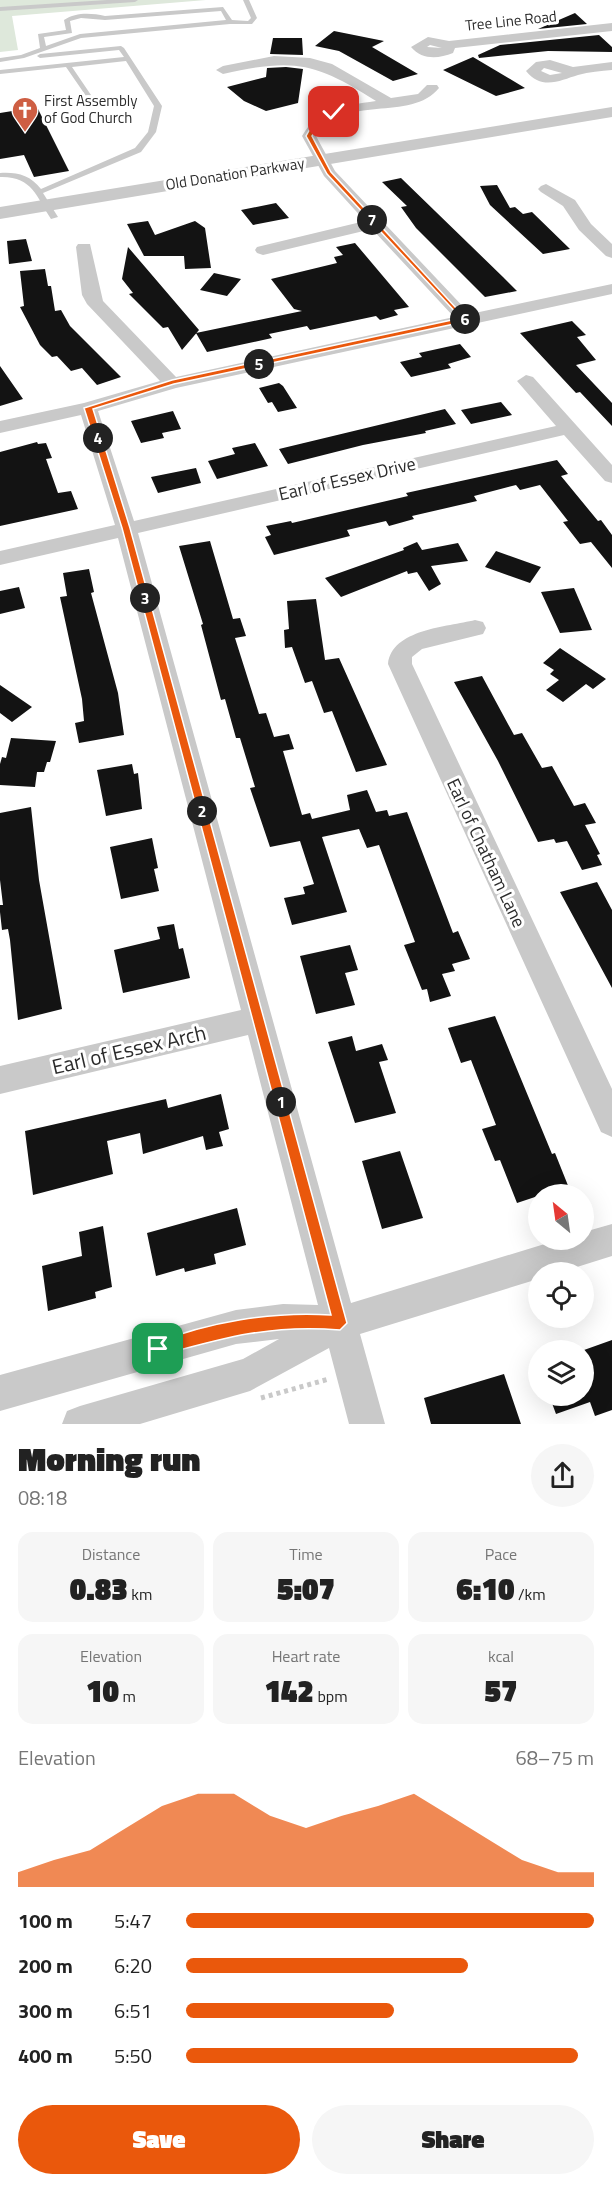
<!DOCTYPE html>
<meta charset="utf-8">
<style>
body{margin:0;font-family:"Titillium Web",sans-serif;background:#f6f6f6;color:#222;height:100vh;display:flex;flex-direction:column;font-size:22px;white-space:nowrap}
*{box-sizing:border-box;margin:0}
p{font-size:20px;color:#767676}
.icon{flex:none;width:33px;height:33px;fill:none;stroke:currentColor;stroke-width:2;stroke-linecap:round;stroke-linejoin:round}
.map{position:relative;height:1424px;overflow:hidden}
.details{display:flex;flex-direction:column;background:#fff;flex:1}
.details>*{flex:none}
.needle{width:39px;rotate:331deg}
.fabs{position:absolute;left:528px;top:1184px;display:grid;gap:12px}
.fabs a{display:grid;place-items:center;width:66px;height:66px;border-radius:50%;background:#fff;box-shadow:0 6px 24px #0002;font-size:30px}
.pin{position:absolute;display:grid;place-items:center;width:51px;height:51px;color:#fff;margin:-26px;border-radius:12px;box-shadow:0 3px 9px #0006}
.km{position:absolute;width:30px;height:30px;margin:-15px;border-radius:50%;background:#222;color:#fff;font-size:16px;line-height:30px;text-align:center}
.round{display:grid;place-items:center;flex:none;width:63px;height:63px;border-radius:32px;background:#f6f6f6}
.overview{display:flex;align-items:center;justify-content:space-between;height:102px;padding:0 18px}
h1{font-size:33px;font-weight:800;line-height:45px}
.figures{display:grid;grid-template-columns:repeat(3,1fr);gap:9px;height:102px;padding:6px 18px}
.figures div{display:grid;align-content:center;border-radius:15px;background:#f6f6f6;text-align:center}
.figures b{font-size:30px;font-weight:800}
.figures small{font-size:16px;font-weight:400}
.figures p{font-size:16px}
.chart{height:168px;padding:12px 18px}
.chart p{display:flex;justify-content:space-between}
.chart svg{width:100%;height:108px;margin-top:6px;fill:#ea580c;opacity:.7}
.primary-button{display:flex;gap:12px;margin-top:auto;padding:12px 18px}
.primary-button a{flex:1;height:69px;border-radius:36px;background:#ea580c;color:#fff;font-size:24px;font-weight:800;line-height:69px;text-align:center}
.primary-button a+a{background:#f6f6f6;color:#222}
ul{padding:0 18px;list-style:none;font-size:20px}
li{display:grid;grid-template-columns:96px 72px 1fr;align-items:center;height:45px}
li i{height:15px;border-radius:8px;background:#ea580c}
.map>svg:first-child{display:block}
.green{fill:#dee8db}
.building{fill:#131313}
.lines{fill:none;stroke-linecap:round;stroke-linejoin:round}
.path{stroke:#c9c9c9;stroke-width:5;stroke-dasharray:4 4;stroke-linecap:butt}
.service{fill:#c9c9c9;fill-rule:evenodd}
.minor{fill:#c9c9c9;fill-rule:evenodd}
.tertiary{fill:#c9c9c9;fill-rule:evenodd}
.route{fill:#ea580c;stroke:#fff;stroke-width:1.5}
.labels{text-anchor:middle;stroke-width:6;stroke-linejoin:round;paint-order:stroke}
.far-street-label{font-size:15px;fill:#2c2c2c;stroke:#fff}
.far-poi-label{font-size:15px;fill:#2c2c2c;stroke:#fff;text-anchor:start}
.street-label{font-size:18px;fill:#2c2c2c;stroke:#fff}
.near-street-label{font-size:21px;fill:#2c2c2c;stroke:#fff}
</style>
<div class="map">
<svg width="612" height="1424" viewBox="0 0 612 1424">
<rect width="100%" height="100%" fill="#fff"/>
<path class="green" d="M0 0H206L12 16 18 50 0 52Z"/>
<path class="building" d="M575 13 587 24 538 29Z
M334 31 384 41 372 47 418 74 393 81 339 51 315 46Z
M599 35 612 47V52L548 51 479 58 478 55 500 45Z
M273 38H302L303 55 270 54Z
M473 57 525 88 496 96 443 70Z
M286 67 303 69 298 103 266 111 244 101 227 87 266 77 267 68Z
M37 107 69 171 34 177 24 155 0 159V113Z
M401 178 503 277 517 291 485 297 416 228 401 207 407 206 382 182Z
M497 185 510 208 515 207 523 214 532 212 570 249 543 254 490 205 480 186Z
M276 203 289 218 253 225 241 210Z
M148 221 155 235 195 221 205 228 211 268 185 269 184 256H144L127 224Z
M26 239 32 261 9 264 7 241Z
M355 243 409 307 394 310 398 315 380 320 376 316 310 330 307 326 269 334 272 338 207 352 196 333 302 311 294 309 271 279 337 263 334 257 343 255 336 247Z
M128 247 199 330 182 350 168 327 163 328 129 294 133 293 122 279Z
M45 269 48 286H51L55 311 61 310 70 326 121 377 97 385 82 368 71 371 57 356 52 357 40 345 20 307 24 306 20 271Z
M214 273 241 279 227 296 200 290Z
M572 321 586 335 577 337 596 360 576 365 612 403V426L580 392 576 393 520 333Z
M460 344 471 357 448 364 451 368 411 377 400 362 422 357 419 353Z
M0 366 23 399 0 406Z
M279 383 283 386 297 408 278 412 272 402 268 403 259 388Z
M501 402 512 415 471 424 461 410Z
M445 409 456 424 425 431 426 433 363 445 288 464 279 449Z
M173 411 181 429 162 433 164 438 141 443 131 421Z
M37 442 38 444 46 443 52 458 46 459 58 493 71 491 78 509 0 526V452Z
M255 443 268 466 217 479 208 461 235 454 232 448Z
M557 460 568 474 561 476 598 521 601 520 612 535V568L591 542 580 544 563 522 568 521 540 485 520 490 516 485 474 496 477 501 412 516 414 519 389 526 386 521 347 530 350 536 274 555 265 537 271 535 266 526 291 521 292 523 408 496 406 493Z
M196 468 201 483 158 493 151 477Z
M210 541 233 619 240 618 246 636 235 638 259 714 266 713 274 737 289 734 294 749 283 751 302 815 310 813 312 819 350 810 347 795 367 790 376 812 387 810 389 816 407 812 453 933 458 931 470 959 452 964 455 971 442 974 451 996 430 1002 427 989 422 990 404 945 415 942 379 845 367 848 359 829 322 837 347 912 292 925 284 898 305 894 303 887 314 884 300 841 270 847 250 788 255 787 240 738H236L225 699 221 700 201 625 203 624 179 546Z
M417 542 422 550 458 543 468 561 431 566 441 584 429 591 417 572 408 574 407 571 341 597 325 578 404 550 403 548Z
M496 551 541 567 530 583 485 567Z
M89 569 94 592 91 593 118 693 124 735 79 743 75 723 84 721 82 699 60 597 67 596 63 573Z
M19 587 25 608 0 614V591Z
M574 588 592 630 560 633 541 592Z
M316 599 325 660 339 658 387 765 356 772 332 711 324 713 312 681 305 683 292 647 285 648 284 630 289 629 287 601Z
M560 648 606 679 593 689 586 684 563 702 546 690 559 680 550 674 554 670 543 663Z
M482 676 514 735 522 733 542 768 552 766 574 806 585 803 596 823 585 825 600 854 597 855 602 865 582 870 567 841 556 843 554 839 538 842 498 761 454 682Z
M0 685 32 707 12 722 0 713Z
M11 738 56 741 50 762H47L44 772H37L35 787 0 785V764L2 757 6 758Z
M132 764 134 774 138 773 142 809 106 816 97 770Z
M31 807 39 880 62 1009 18 1020 10 940 8 929 2 930 0 912V905H3L0 880V813Z
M152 838 158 868 154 869 159 891 121 899 110 847Z
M597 882 612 910V988L560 892Z
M174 924 179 949 183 948 190 978 123 993 114 950 160 939 157 927Z
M350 945 358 970 345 973 355 1005 316 1014 300 956Z
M495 1016 552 1154 555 1153 569 1188 538 1194V1196L517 1203 500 1160 495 1161 482 1129 496 1125 471 1060 461 1063 448 1028Z
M352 1036 356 1051 382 1044 388 1060 379 1062 396 1113 355 1123 328 1042Z
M221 1094 229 1129 219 1132 223 1146 206 1150 203 1136 143 1154 140 1133 107 1141 113 1174 33 1195 25 1131 166 1099 168 1108Z
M400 1151 423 1218 382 1229 362 1161Z
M237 1208 246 1245 214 1254 216 1264 185 1272 184 1268 156 1276 147 1233Z
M103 1226 112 1287 95 1292 96 1298 48 1311 42 1266 82 1256 79 1232Z
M612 1340V1410L595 1416 590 1402 556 1414 549 1395H584V1350Z
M504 1374 521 1424H431L424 1398Z"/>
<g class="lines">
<path class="path" d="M261 1398 329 1379"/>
<path class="service" d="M107 0H138L135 2 0 11V7Z
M243 0H249L257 18 252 24H230L81 38 24 58 0 62V58L21 55 40 48 38 34 66 30 64 20C76 12 91 13 105 16L223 7 232 20 248 21 251 18ZM221 11 226 20 80 34 46 46 44 37 72 33 70 21 81 18 105 20Z
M121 46 124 48 162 106 156 132 141 152 43 193 58 217 51 219C36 196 32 176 0 177V173C17 172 30 175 41 189L135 148 148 132 154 106 126 61 72 67 91 95 88 97 86 96 66 67 0 74V70L124 57 119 50 40 58 37 56 40 54Z"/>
<path class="minor" d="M612 23V31L455 48 453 53C438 59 422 60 411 47L428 37 449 41ZM430 45 442 48 427 47Z
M274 56 310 58 332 64 391 98 418 94 427 85H437L439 88C411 123 342 93 316 136L335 171 470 314 612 284V294L176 388 98 411 134 521 556 426 517 381 526 375 533 377 612 465V483L605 481 564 435 138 533 351 1303 561 1239H584V1232L612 1224V1256L561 1272H538V1279L360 1334 385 1424H349L329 1348 250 1391 140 1424H62L67 1411 80 1406 243 1359 279 1339 236 1344 0 1411V1375L236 1310 283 1304 318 1305 248 1035 0 1094V1066L241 1010 118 538 0 565V551L115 525 81 415 0 433V421L84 403 160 381 87 304 82 295 76 247 78 244H90L103 301 176 377 454 317 372 229 263 255 257 253 255 250 257 247 365 221 324 176 302 136C322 103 341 107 376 101 315 62 294 58 223 74L216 70 223 66Z
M550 60 573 67 612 62V70C601 71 589 72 578 75 561 80 542 91 526 71L536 62ZM544 68 562 73 550 75 541 71Z
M546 184 575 200 591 224 612 244V258L606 256 579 230 563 206 541 192 538 189 541 186Z
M475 620 483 622 486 628 483 634 422 649 412 657V664L612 1089V1137L601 1132 388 664C392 629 447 627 475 620Z"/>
<path class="tertiary" d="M612 107V117L0 219V207Z"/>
</g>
<path class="route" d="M332 111 337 112 320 122 312 136 331 172 468 321 174 384 93 409 130 528 347 1323 340 1330C271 1324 223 1338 158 1356L153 1354V1344C207 1322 273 1311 331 1315L122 528 84 408 172 380 461 318 327 174 306 136 315 120Z"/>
<defs>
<g id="church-pin" transform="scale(1.35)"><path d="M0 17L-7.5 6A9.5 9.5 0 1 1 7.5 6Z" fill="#ce5e43" stroke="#fff"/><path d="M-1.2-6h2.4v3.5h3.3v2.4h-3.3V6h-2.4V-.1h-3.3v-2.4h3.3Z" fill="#fff"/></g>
</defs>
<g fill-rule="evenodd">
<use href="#church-pin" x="25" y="110"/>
</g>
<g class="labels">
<g class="far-street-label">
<text transform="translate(511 21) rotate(-6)" y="5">Tree Line Road</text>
<text transform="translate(235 174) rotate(-9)" y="5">Old Donation Parkway</text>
</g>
<g class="far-poi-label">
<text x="44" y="106">First Assembly<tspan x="44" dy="17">of God Church</tspan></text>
</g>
<g class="street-label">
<text transform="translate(347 479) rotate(-13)" y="6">Earl of Essex Drive</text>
<text transform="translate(486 853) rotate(65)" y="6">Earl of Chatham Lane</text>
</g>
<g class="near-street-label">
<text transform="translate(129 1050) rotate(-13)" y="7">Earl of Essex Arch</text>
</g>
</g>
</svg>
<div class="fabs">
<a><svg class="needle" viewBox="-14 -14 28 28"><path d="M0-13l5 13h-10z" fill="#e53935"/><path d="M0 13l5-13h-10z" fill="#767676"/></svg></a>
<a><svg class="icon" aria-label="locate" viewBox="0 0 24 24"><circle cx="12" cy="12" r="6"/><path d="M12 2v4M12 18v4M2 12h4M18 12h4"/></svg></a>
<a><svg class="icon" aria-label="layers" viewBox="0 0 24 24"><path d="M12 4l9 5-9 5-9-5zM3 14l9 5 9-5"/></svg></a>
</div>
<div class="pin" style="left:158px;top:1349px;background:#1e9e55"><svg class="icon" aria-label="arrive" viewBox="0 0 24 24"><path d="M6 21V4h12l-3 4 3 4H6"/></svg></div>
<div class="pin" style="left:334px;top:112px;background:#d93025"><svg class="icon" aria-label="check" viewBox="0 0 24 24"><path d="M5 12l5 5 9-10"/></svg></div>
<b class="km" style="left:281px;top:1102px">1</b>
<b class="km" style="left:202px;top:811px">2</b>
<b class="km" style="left:145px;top:598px">3</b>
<b class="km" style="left:98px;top:438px">4</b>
<b class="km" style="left:259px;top:364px">5</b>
<b class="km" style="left:465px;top:319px">6</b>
<b class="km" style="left:372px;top:220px">7</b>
</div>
<section class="details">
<div class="overview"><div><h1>Morning run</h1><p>08:18</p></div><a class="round"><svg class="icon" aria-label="share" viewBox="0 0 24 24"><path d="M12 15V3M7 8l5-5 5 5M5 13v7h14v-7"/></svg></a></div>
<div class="figures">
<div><p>Distance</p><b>0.83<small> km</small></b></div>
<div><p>Time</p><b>5:07</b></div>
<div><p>Pace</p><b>6:10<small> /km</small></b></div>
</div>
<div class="figures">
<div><p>Elevation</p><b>10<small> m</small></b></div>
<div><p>Heart rate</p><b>142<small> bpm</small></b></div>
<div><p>kcal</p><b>57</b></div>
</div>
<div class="chart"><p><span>Elevation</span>68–75 m</p>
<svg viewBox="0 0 160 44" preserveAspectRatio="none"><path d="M0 44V38L10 33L20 29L30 20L40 11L50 6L60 6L70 15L80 20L90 15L100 11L110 6L120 15L130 24L140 33L150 38L160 38V44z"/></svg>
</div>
<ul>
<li><b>100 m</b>5:47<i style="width:100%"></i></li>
<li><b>200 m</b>6:20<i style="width:69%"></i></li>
<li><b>300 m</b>6:51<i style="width:51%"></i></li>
<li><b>400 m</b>5:50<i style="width:96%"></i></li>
</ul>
<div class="primary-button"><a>Save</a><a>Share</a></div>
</section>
